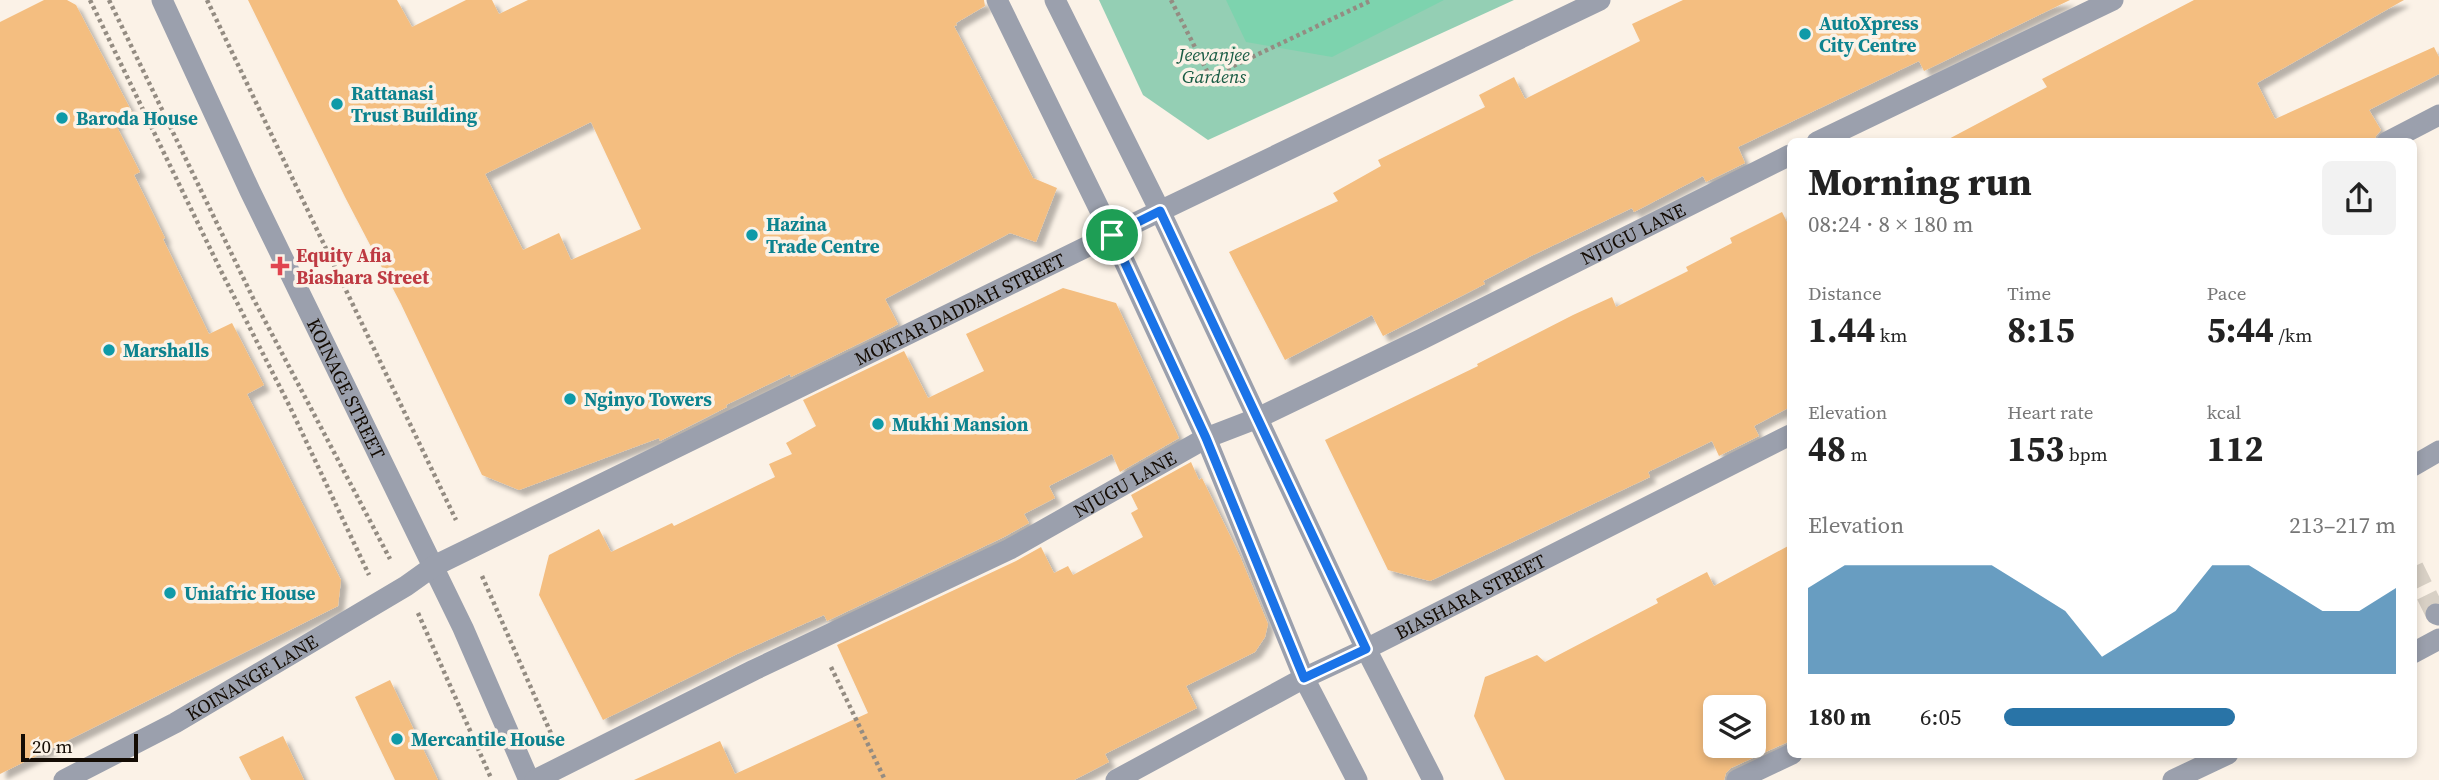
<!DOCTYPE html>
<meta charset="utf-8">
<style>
body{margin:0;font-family:"Source Serif 4",serif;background:#f2f2f2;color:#222;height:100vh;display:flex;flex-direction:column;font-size:26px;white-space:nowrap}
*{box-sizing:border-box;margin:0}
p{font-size:23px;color:#767676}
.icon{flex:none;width:38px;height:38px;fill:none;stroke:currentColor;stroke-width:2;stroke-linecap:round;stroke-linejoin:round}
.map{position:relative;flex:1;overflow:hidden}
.details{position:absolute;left:1787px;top:138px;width:630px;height:620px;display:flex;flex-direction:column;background:#fff;border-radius:10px;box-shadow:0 4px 10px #0003}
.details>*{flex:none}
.fabs{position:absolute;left:1703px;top:695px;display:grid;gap:14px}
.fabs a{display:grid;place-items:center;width:63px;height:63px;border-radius:10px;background:#fff;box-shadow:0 4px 10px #0003;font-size:35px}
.scale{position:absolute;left:21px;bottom:18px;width:117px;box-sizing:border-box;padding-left:7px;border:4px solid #140c04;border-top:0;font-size:19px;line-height:24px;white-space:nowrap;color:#140c04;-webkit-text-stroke:5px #fbf2e7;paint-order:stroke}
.pin{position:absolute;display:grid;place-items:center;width:60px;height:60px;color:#fff;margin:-30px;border:4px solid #fff;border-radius:50%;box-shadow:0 2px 7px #0007}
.round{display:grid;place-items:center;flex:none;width:74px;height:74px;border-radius:10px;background:#f2f2f2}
.summary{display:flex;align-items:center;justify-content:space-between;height:119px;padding:0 21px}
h1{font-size:38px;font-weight:700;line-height:52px}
.metrics{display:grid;grid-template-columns:repeat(3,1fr);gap:10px;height:119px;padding:7px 21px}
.metrics div{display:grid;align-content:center}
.metrics b{font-size:35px;font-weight:700}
.metrics small{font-size:19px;font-weight:400}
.metrics p{font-size:19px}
.chart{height:196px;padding:14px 21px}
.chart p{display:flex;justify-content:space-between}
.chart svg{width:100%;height:126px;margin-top:7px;fill:#2974a7;opacity:.7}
ul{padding:0 21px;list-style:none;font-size:23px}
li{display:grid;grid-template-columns:112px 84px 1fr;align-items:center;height:52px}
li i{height:18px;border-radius:9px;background:#2974a7}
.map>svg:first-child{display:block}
.green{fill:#94cfb4}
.forest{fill:#7dd3ae}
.building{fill:#f4be80;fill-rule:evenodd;filter:url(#shadow)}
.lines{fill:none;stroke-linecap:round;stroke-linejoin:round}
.minor-tunnel{stroke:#d8d0c5;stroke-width:21;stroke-dasharray:21 10;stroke-linecap:butt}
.path{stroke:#948c82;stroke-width:4.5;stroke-dasharray:3.5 3.5;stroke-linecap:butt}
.minor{stroke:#9ba0ad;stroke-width:21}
.route-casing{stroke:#fff;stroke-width:14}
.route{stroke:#1a73e8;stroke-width:9}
.culture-dot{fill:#0f9aa8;stroke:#fbf2e7;stroke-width:2.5}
.health-dot{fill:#e0444e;stroke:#fbf2e7;stroke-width:2.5}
.labels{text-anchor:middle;stroke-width:7;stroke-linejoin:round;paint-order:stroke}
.culture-label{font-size:19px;font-weight:bold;fill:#0d838f;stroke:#fbf2e7;text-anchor:start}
.park-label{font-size:19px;font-style:italic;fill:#185b43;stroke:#fbf2e7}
.street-label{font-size:19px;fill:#140c04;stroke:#fbf2e7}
.health-label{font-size:19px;font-weight:bold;fill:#be3a42;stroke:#fbf2e7;text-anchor:start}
</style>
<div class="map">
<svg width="2439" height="780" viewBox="0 0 2439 780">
<defs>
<filter id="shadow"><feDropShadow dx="6" dy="6" stdDeviation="2" flood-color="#0004"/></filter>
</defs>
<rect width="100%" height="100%" fill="#fbf2e7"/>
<path class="green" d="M1099 0H1514L1208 140 1143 95Z"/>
<path class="forest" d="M1226 0H1444L1332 57 1246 42Z"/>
<path class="building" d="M44 0H67L76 5 133 114 115 123 140 172 134 175 165 238 163 239 209 334 232 323 264 385 247 394 341 580 338 606 0 774V22Z
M248 0H397L412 27 466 0H492L499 14 528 0H984L985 6 956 23 957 25 954 26 1033 178 1057 188 1036 242 1010 233 885 299 898 324 893 327 791 377 790 374 726 405 727 407 660 441 659 438 519 490 482 475 401 304 345 197ZM591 122 641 229 571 260 559 233 523 250 485 174Z
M1683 0H2070L1924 71 1919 61 1738 147 1745 163 1706 182 1703 176 1634 212 1632 208 1531 256 1483 281 1485 284 1383 336 1372 315 1285 360 1229 252 1338 201 1333 193 1381 166 1378 160 1485 107 1479 95 1514 77 1525 99 1640 41 1632 24Z
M2194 0H2404L2257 83 2275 119 2434 47 2439 57V74L2369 110 2381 130 2376 136 2374 142H1943L2047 87 2042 79Z
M1782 212 1790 228V407L1754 426 1759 436 1719 456 1712 441 1648 472 1650 477 1430 581 1388 570 1325 440 1478 366 1477 364 1573 315 1612 297 1616 307 1688 271 1686 267 1732 243 1730 238Z
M1063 288 1116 303 1179 438 1120 472 1112 454 1049 486 1055 498 1024 514 1029 523 1004 537 827 621 824 615 737 654 603 720 539 595 549 555 599 529 611 552 672 523 674 526 775 477 769 464 792 454 786 443 816 426 803 400 904 351 928 398 984 371 966 334Z
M1191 462 1199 480 1202 478 1240 556 1268 624 1265 637 1255 652 1186 686 1197 708 1105 754 1109 762 1074 780H634L720 741 735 774 868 713 837 645 1016 561 1041 547 1054 573 1068 566 1073 575 1143 537 1131 513 1138 509 1131 495Z
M1790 545V741L1731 768 1726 773 1724 780H1505L1474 716 1485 677 1537 655 1545 662 1658 603 1656 599 1707 572 1714 586ZM1715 707H1754V746H1715Z
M390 680 438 780H395L355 697Z
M283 736 304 780H251L239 757Z"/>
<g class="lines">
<path class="minor-tunnel" d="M2413 567 2436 614"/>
<path class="path" d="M90 0 221 271 290 407 369 575
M109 0 253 298 390 559
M207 0 456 520
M1171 0 1210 77 1372 0
M482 576 553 738
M418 613 491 778
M831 667 885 780"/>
<g class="minor">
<path id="s1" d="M162 0 250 191 463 628 529 780"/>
<path d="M997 0 1112 235 1206 438 1304 678 1357 780"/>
<path d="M1055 0 1160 211 1366 649 1433 780"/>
<path d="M1817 142 2113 0"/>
<path d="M2387 142 2439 115"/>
<path d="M2413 466 2439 451"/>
<path d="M2436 614 2439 615"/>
<path d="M2413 653 2439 639"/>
<path id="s2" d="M64 780 175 723 406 586 434 566 1160 211 1600 0"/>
<path id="s3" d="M535 780 754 670 1010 549 1206 438 1258 418 1422 339 1790 155"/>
<path id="s4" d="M1116 780 1304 678 1366 649 1790 435"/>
<path d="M1737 780 1792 754"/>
<path d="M2173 780 2228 754"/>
</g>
</g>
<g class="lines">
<g class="route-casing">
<path id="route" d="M1160 211 1366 649 1304 678 1206 438 1112 235Z"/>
</g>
<use href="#route" class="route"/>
</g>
<g class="culture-dot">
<circle cx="1805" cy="34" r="7"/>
<circle cx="337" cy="104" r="7"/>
<circle cx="62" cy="118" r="7"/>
<circle cx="752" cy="235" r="7"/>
<circle cx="109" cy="350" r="7"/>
<circle cx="570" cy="399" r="7"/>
<circle cx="878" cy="424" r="7"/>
<circle cx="170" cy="593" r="7"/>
<circle cx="397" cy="739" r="7"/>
</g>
<path class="health-dot" d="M276.5 255.5h7v7h7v7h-7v7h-7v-7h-7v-7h7z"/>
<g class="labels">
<g class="culture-label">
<text x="1819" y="30">AutoXpress<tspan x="1819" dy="22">City Centre</tspan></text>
<text x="351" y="100">Rattanasi<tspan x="351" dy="22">Trust Building</tspan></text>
<text x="76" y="125">Baroda House</text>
<text x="766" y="231">Hazina<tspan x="766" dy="22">Trade Centre</tspan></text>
<text x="123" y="357">Marshalls</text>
<text x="584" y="406">Nginyo Towers</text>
<text x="892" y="431">Mukhi Mansion</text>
<text x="184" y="600">Uniafric House</text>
<text x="411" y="746">Mercantile House</text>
</g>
<g class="park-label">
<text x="1214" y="61">Jeevanjee<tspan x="1214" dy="22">Gardens</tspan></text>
</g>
<g class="street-label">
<text dy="7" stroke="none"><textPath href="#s3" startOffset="1227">NJUGU LANE</textPath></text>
<text dy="7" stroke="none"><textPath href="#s2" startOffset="1013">MOKTAR DADDAH STREET</textPath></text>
<text dy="7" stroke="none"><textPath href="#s1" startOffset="430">KOINAGE STREET</textPath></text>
<text dy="7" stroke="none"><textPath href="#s3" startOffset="660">NJUGU LANE</textPath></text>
<text dy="7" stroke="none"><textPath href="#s4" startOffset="399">BIASHARA STREET</textPath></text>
<text dy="7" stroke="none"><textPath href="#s2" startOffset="214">KOINANGE LANE</textPath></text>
</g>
<g class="health-label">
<text x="296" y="262">Equity Afia<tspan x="296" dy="22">Biashara Street</tspan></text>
</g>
</g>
</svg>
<div class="fabs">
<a><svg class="icon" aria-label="layers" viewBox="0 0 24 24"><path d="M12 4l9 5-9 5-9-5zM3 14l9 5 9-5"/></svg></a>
</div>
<div class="scale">20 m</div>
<div class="pin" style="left:1112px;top:235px;background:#1e9e55"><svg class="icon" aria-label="arrive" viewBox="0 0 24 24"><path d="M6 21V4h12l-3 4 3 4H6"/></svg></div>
<section class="details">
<div class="summary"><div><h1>Morning run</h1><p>08:24 · 8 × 180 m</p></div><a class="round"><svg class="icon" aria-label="share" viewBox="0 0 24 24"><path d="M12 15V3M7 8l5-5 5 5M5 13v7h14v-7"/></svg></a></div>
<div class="metrics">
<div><p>Distance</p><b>1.44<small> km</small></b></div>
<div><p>Time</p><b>8:15</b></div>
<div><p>Pace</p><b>5:44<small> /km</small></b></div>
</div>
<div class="metrics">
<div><p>Elevation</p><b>48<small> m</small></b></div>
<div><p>Heart rate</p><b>153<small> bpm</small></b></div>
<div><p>kcal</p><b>112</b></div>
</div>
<div class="chart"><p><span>Elevation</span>213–217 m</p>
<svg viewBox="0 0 160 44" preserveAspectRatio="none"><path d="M0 44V14L10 6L20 6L30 6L40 6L50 6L60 14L70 22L80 38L90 30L100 22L110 6L120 6L130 14L140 22L150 22L160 14V44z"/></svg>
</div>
<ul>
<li><b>180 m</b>6:05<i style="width:59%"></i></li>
</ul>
</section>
</div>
